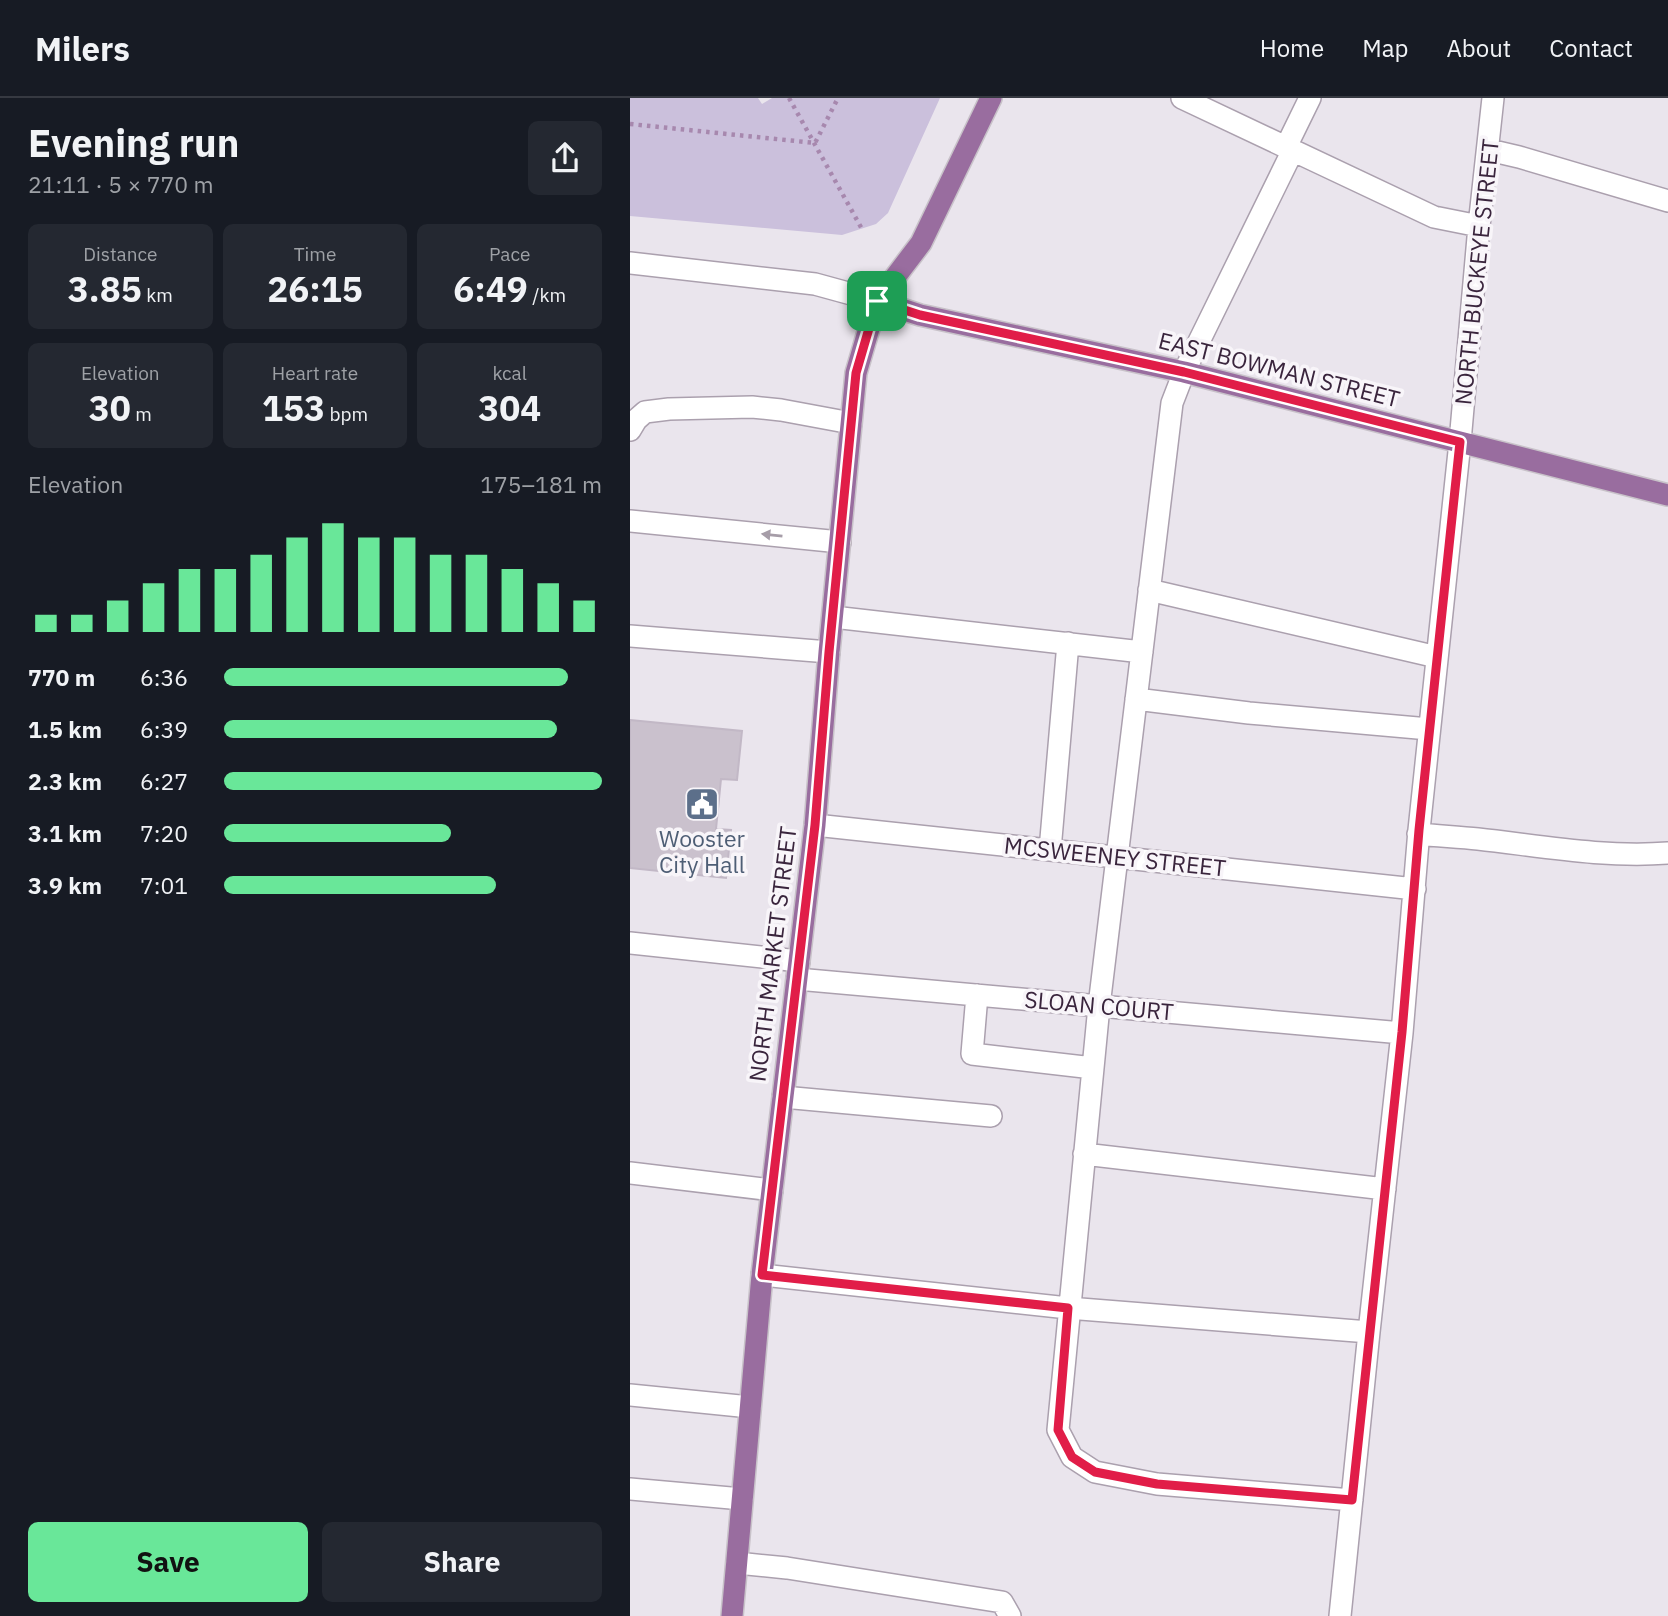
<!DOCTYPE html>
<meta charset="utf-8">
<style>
body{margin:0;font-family:"IBM Plex Sans",sans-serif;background:#242831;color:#f1f3f6;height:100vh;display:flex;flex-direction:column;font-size:26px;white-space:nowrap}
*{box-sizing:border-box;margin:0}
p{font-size:23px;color:#9ea1a6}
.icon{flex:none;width:38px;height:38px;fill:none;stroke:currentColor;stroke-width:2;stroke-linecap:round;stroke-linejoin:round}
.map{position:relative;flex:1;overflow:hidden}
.details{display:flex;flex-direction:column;background:#171b24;width:630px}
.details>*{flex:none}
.pin{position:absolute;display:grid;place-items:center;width:60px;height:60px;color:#fff;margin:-30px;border-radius:14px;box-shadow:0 4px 10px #0006}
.round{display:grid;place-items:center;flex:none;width:74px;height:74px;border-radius:10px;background:#242831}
.head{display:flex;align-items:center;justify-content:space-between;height:119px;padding:0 28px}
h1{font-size:38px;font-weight:800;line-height:52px}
.metrics{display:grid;grid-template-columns:repeat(3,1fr);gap:10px;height:119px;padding:7px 28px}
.metrics div{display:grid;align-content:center;border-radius:10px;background:#242831;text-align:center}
.metrics b{font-size:35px;font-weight:800}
.metrics small{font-size:19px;font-weight:400}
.metrics p{font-size:19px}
.chart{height:196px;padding:14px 28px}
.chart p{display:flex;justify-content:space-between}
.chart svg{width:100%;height:126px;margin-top:7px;stroke:#69e799;stroke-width:6}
.primary-button{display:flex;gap:14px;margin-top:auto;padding:14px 28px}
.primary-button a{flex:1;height:80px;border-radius:10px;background:#69e799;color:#111;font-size:28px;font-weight:800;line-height:80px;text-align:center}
.primary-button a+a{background:#242831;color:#f1f3f6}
ul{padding:0 28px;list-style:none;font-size:23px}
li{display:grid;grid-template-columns:112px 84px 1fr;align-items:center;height:52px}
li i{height:18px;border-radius:9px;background:#69e799}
header{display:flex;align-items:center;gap:42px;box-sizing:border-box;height:98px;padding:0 35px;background:#171b24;border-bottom:2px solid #363941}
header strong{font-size:33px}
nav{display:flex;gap:38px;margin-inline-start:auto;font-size:24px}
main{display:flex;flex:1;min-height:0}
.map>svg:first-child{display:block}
.green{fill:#cbc0dc}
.building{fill:#cac1cd;stroke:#c2b8c6;stroke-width:2}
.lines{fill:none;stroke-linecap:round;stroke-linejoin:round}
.minor-casing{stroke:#aba0ae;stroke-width:24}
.major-casing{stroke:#c8c2c9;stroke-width:24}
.path{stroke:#a788ae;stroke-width:4.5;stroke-dasharray:3.5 5;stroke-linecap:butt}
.minor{stroke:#fff;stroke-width:21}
.major{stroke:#996d9f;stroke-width:21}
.oneway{fill:#a69da8}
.route-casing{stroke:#fff;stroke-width:14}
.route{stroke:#e11d48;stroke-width:9}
.labels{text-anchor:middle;stroke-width:7;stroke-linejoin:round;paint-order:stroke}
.street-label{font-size:23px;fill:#3a253d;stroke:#f8f5f9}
.service-label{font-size:23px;fill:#4e5e75;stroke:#f8f5f9}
</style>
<header>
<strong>Milers</strong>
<nav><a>Home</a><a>Map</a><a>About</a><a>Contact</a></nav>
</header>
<main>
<section class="details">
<div class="head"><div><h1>Evening run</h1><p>21:11 · 5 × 770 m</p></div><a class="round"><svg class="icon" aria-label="share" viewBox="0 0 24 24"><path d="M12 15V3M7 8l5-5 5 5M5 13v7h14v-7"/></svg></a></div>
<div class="metrics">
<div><p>Distance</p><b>3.85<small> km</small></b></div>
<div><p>Time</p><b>26:15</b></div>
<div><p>Pace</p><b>6:49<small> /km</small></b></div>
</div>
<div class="metrics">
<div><p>Elevation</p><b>30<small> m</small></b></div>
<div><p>Heart rate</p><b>153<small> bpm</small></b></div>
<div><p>kcal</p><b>304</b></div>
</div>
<div class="chart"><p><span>Elevation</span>175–181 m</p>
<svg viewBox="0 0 160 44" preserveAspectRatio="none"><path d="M5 44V38M15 44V38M25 44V33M35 44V27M45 44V22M55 44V22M65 44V17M75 44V11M85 44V6M95 44V11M105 44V11M115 44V17M125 44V17M135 44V22M145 44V27M155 44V33"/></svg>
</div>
<ul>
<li><b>770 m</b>6:36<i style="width:91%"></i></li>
<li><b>1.5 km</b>6:39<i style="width:88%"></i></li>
<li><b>2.3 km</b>6:27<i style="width:100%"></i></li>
<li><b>3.1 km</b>7:20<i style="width:60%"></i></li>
<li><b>3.9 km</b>7:01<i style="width:72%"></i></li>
</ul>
<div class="primary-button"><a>Save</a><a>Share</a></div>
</section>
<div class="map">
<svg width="1038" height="1518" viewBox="0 0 1038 1518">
<rect width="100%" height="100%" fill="#eae5ed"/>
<path class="green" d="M0 0H128L132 6 142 0H310L258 115 246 126 212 137 0 118Z"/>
<path class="building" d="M0 622 112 633 107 682 91 681 86 731 101 732 96 780 0 770Z"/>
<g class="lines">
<g class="minor-casing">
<path id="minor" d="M552 0 804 119 849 128
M656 49 680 0
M663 52 554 274 542 305 469 908 428 1332 442 1359 465 1374 527 1386 722 1402
M859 52 889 59 1038 103
M0 165 185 186 247 203
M0 332 6 322 15 314 39 311 122 309 151 312 221 325
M0 423 210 444
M519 492 807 559
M203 519 512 554
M0 538 199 554
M506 601 619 615 799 631
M185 727 785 791
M788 736C808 738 828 739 848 741 911 748 975 760 1038 755
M420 752 438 545
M0 845 169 863
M167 881 772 935
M347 897 342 956 463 970
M153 999 361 1018
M454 1056 755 1091
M0 1075 142 1092
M132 1177 438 1210 739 1234
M0 1297 120 1309
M0 1391 112 1401
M107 1465 157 1470 372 1504 380 1518
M710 1518 739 1234 772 935 789 732 830 344 849 128 863 0"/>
</g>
<g class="major-casing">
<path id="major" d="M247 203 290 217 554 274 1038 397
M102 1518 132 1177 185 727 199 554 226 275 247 203 291 145 361 0"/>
</g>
<path class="path" d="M159 0 232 131
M0 26 185 45 208 0"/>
<use href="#minor" class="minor"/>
<use href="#major" class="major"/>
</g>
<defs><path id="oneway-solid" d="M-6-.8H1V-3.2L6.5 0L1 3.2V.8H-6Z" transform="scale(1.75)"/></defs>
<use class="oneway" href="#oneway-solid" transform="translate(142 437) rotate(-174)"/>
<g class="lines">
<g class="route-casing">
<path id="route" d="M247 203 290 217 554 274 830 344 789 732 772 934 722 1402 527 1386 465 1374 442 1359 428 1332 438 1210 132 1177 185 727 199 554 226 275Z"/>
</g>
<use href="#route" class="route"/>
</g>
<defs>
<g id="civic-square" transform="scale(1.75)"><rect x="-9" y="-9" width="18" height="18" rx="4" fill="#5c6f8a" stroke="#f8f5f9"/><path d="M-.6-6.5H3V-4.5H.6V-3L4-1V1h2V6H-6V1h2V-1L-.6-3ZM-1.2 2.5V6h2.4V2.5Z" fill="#fff"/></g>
</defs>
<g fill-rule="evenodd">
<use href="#civic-square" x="72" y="706"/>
</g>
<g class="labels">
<g class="street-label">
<text transform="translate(847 174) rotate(-84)" y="8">NORTH BUCKEYE STREET</text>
<text transform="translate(649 272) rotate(14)" y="8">EAST BOWMAN STREET</text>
<text transform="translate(485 759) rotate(6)" y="8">MCSWEENEY STREET</text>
<text transform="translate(143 856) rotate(-83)" y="8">NORTH MARKET STREET</text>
<text transform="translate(469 908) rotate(5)" y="8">SLOAN COURT</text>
</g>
<g class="service-label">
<text x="72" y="749">Wooster<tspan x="72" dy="26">City Hall</tspan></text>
</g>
</g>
</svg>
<div class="pin" style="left:247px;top:203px;background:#1e9e55"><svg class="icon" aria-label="arrive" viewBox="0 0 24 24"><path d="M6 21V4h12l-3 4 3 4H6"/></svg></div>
</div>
</main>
